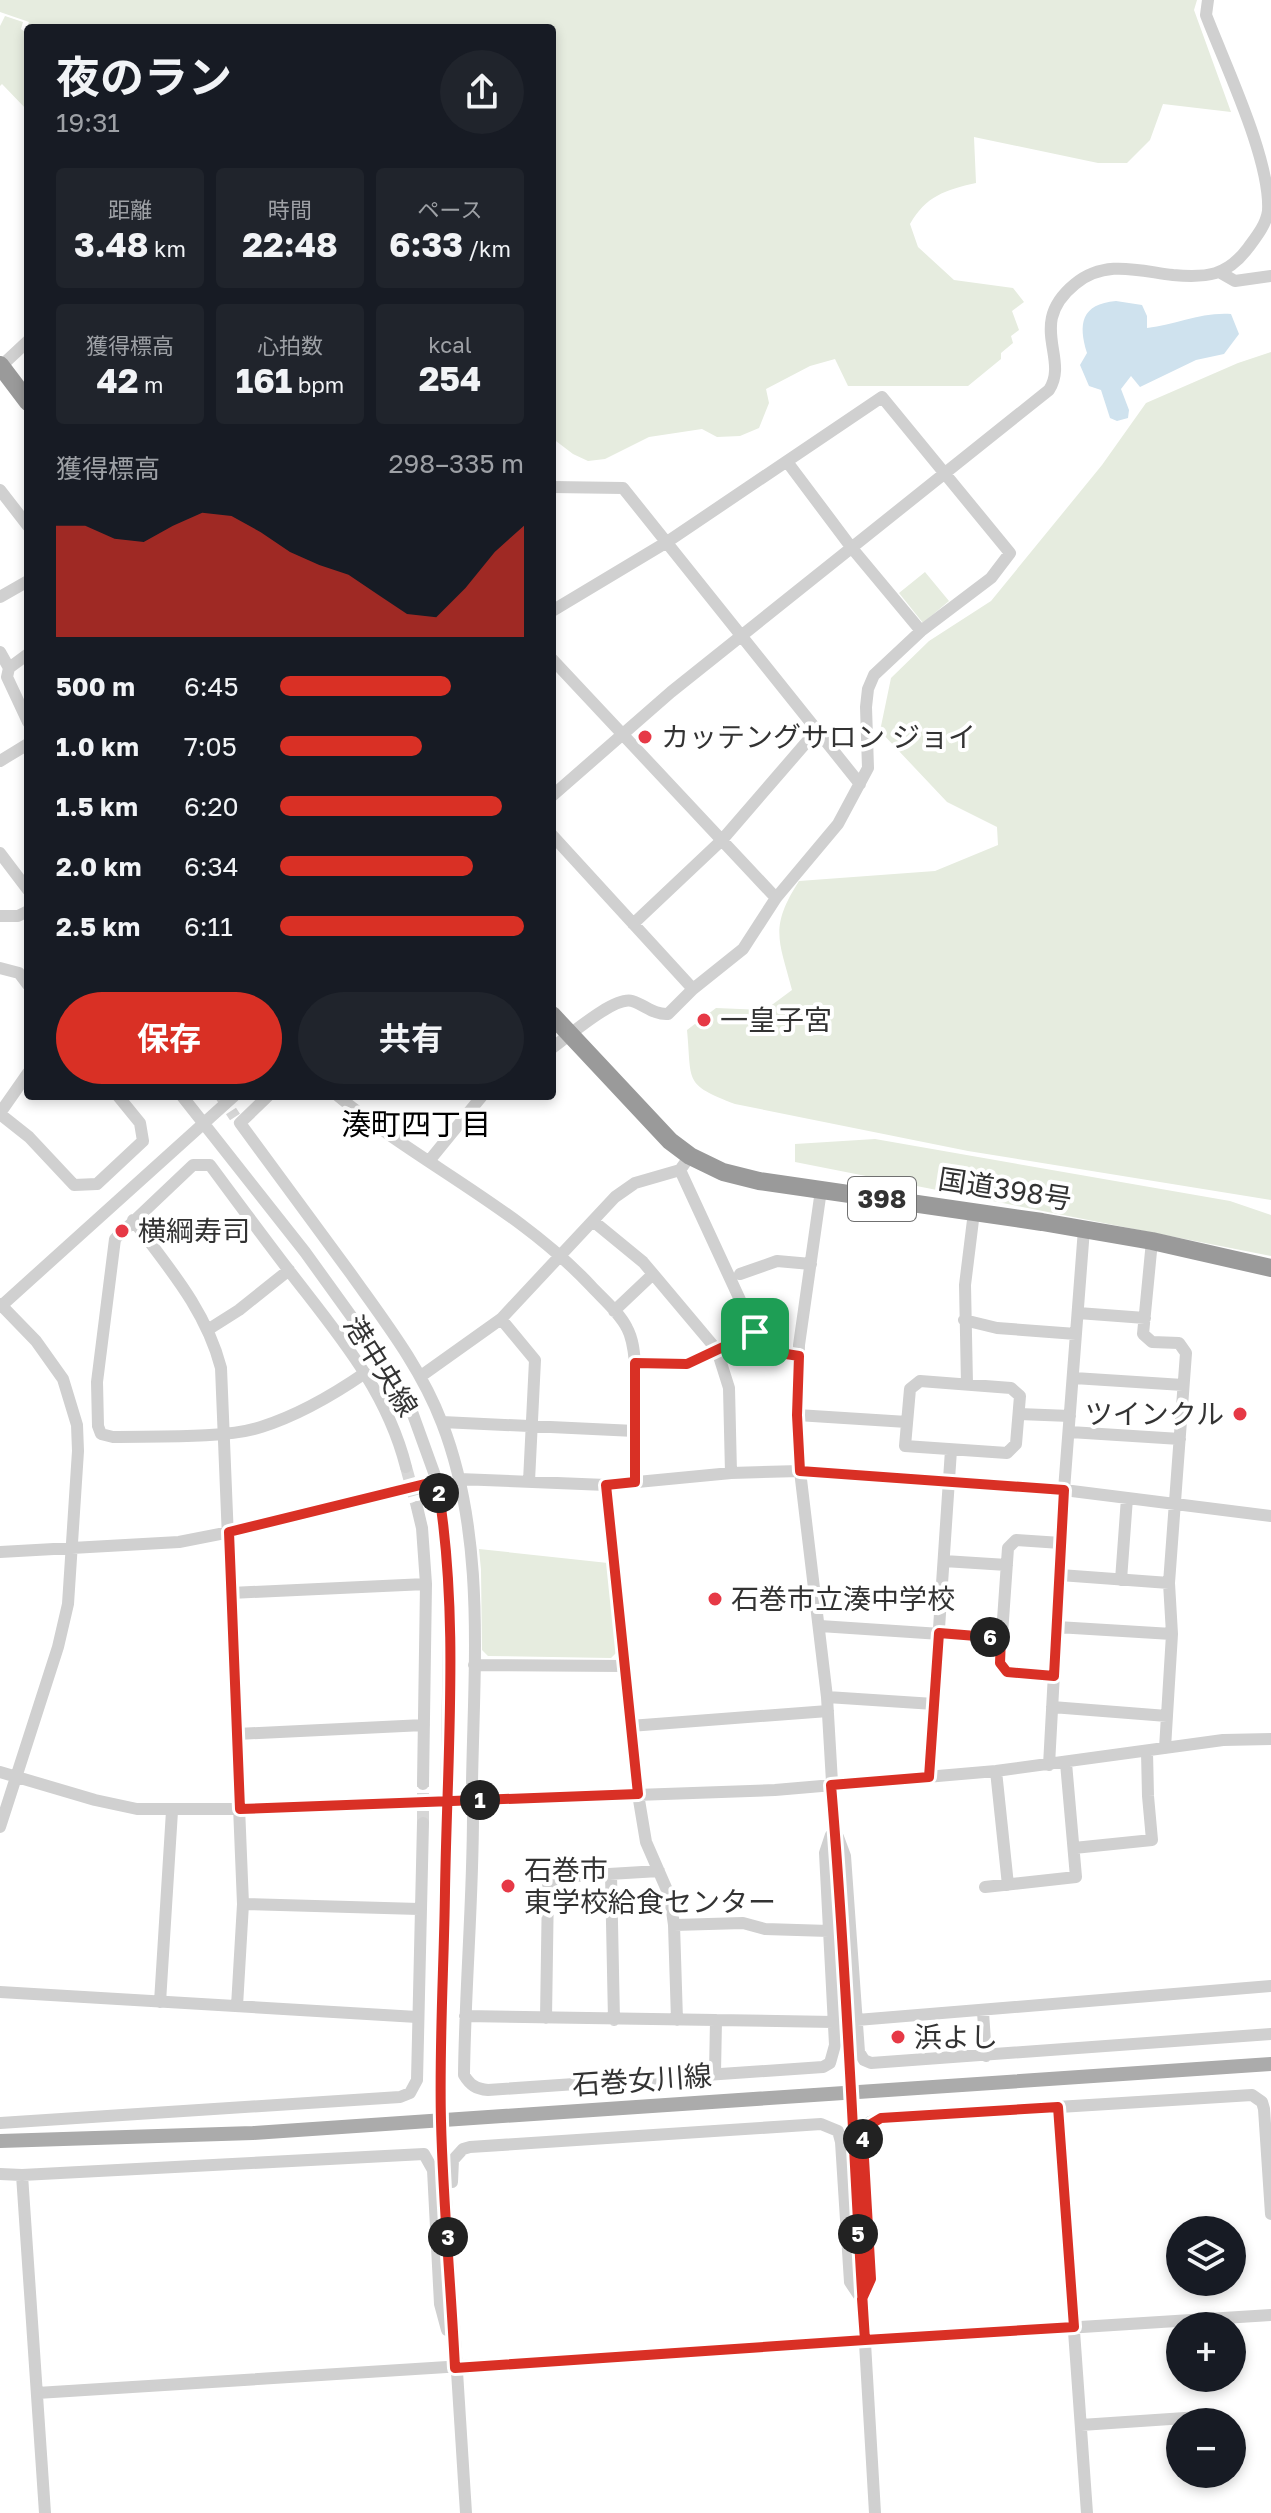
<!DOCTYPE html>
<html lang="ja">
<meta charset="utf-8">
<style>
body{margin:0;font-family:"Golos Text","Noto Sans JP",sans-serif;background:#20242c;color:#f1f3f6;height:100vh;display:flex;flex-direction:column;font-size:30px;white-space:nowrap}
*{box-sizing:border-box;margin:0}
p{font-size:26px;color:#9ea1a6}
.icon{flex:none;width:44px;height:44px;fill:none;stroke:currentColor;stroke-width:2;stroke-linecap:round;stroke-linejoin:round}
.map{position:relative;flex:1;overflow:hidden}
.sheet{position:absolute;left:24px;top:24px;width:532px;height:1076px;display:flex;flex-direction:column;background:#171b24;border-radius:8px;box-shadow:0 4px 12px #0003}
.sheet>*{flex:none}
.controls{position:absolute;left:1166px;top:2216px;display:grid;gap:16px}
.controls a{display:grid;place-items:center;width:80px;height:80px;border-radius:50%;background:#171b24;box-shadow:0 4px 12px #0003;font-size:40px}
.pin{position:absolute;display:grid;place-items:center;width:68px;height:68px;color:#fff;margin:-34px;border-radius:16px;box-shadow:0 4px 12px #0006}
.km{position:absolute;width:40px;height:40px;margin:-20px;border-radius:50%;background:#222;color:#fff;font-size:22px;line-height:40px;text-align:center}
.round{display:grid;place-items:center;flex:none;width:84px;height:84px;border-radius:42px;background:#20242c}
.headline{display:flex;align-items:center;justify-content:space-between;height:136px;padding:0 32px}
h1{font-size:44px;font-weight:700;line-height:60px}
.figures{display:grid;grid-template-columns:repeat(3,1fr);gap:12px;height:136px;padding:8px 32px}
.figures div{display:grid;align-content:center;border-radius:8px;background:#20242c;text-align:center}
.figures b{font-size:34px;font-weight:700}
.figures small{font-size:22px;font-weight:400}
.figures p{font-size:22px}
.chart{height:224px;padding:16px 32px}
.chart p{display:flex;justify-content:space-between}
.chart svg{width:100%;height:144px;margin-top:8px;fill:#d93025;opacity:.7}
.action{display:flex;gap:16px;margin-top:auto;padding:16px 32px}
.action a{flex:1;height:92px;border-radius:48px;background:#d93025;color:#fff;font-size:32px;font-weight:700;line-height:92px;text-align:center}
.action a+a{background:#20242c;color:#f1f3f6}
ul{padding:0 32px;list-style:none;font-size:26px}
li{display:grid;grid-template-columns:128px 96px 1fr;align-items:center;height:60px}
li i{height:20px;border-radius:10px;background:#d93025}
.map>svg:first-child{display:block}
.green{fill:#e6ecdf}
.water{fill:#cfe2ee}
.lines{fill:none;stroke-linecap:round;stroke-linejoin:round}
.minor-tunnel{stroke:#d6d6d6;stroke-width:12;stroke-dasharray:12 6;stroke-linecap:butt}
.minor{stroke:#d0d0d0;stroke-width:12}
.major{stroke:#ababab;stroke-width:14}
.highway{stroke:#9a9a9a;stroke-width:18}
.route-casing{stroke:#fff;stroke-width:16}
.route{stroke:#d93025;stroke-width:10}
.poi-dot{fill:#e63946;stroke:#fff;stroke-width:3}
.labels{text-anchor:middle;stroke-width:8;stroke-linejoin:round;paint-order:stroke}
.shield{fill:#fff;stroke:#707070;stroke-width:2}
.shield-label{font-size:26px;font-weight:bold;fill:#333}
.poi-label{font-size:28px;fill:#333;stroke:#fff;text-anchor:start}
.street-label{font-size:28px;fill:#333;stroke:#fff}
.neighbourhood-label{font-size:30px;fill:#000;stroke:#fff}
</style>
<div class="map">
<svg width="1271" height="2513" viewBox="0 0 1271 2513">
<rect width="100%" height="100%" fill="#fff"/>
<path class="green" d="M0 0H1197L1194 10 1231 112 1163 104 1150 140 1127 163H1098L974 137 976 183C945 190 926 196 910 224L918 247 954 280 1013 288 1024 302 1012 311 1019 330 1011 336 1013 343 1001 353V359L968 386H848L835 359 810 366 766 389 769 403 759 428 740 436 717 437 702 429 649 437 605 459 588 461 573 454 552 438V28H28V30L26 29 29 22 0 12Z
M5 16 23 22 21 29 28 34V111L2 84 0 86V26Z
M1271 352V1200L968 1151 735 1104C683 1084 692 1082 687 1030L716 1008 765 1010 792 990C779 940 769 928 799 881L935 871 998 845 997 827 947 802 880 731 891 678 929 641 991 601 1102 465 1146 403 1238 363Z
M925 572 949 601 923 623 899 593Z
M875 1139 1230 1201 1271 1215V1256L795 1162V1144Z
M479 1549 608 1563 617 1652 611 1658 488 1656 482 1650 481 1570Z"/>
<path class="water" d="M1116 301 1142 305 1147 316V328C1176 325 1200 312 1231 314L1239 334 1224 354 1196 360 1140 387 1131 376 1121 389 1129 410 1128 418 1117 421 1110 418 1101 390 1089 386 1080 365 1087 353C1078 324 1081 304 1116 301Z"/>
<g class="lines">
<path class="minor-tunnel" d="M221 1096 235 1117
M406 1467 417 1507
M423 1823V1784"/>
<path class="minor" d="M1221 273 1235 281 1271 276
M0 367 28 341
M788 463 851 547 921 631
M552 487 623 488 860 784
M0 490 28 526
M0 597 28 581
M552 611 667 542 882 397 1010 553 991 578 921 631 874 675 868 689 866 707 868 768 838 824 776 898 743 949 693 989 668 1014C654 1015 645 1005 632 1001 614 996 569 1036 552 1048
M0 652 9 668 7 677 28 722
M552 659 776 898
M9 668 28 654
M0 761 28 744
M552 796 671 692 1049 390C1070 358 1026 324 1075 284 1105 259 1139 271 1173 275 1207 278 1227 276 1248 248 1256 237 1266 225 1268 211 1271 160 1225 65 1206 15L1208 0
M552 835 693 989
M0 853 28 890
M0 916H18L28 911
M633 924 722 840 817 730
M0 968 19 973 28 985
M182 1096 305 1252 390 1370 411 1409 437 1481 446 1537 449 1632 441 2120 466 2513
M268 1096 240 1123C277 1173 314 1224 351 1274 385 1322 421 1368 442 1423 486 1536 474 1665 472 1783
M338 1096C420 1164 518 1208 591 1286 603 1299 619 1312 627 1328 633 1339 634 1352 635 1363V1482
M0 1113 28 1073
M0 1114 29 1137 74 1185 97 1184 143 1141 140 1123 118 1096
M429 1161 482 1096
M680 1170 759 1341 772 1353 799 1356
M821 1190 799 1345 797 1415 800 1471 827 1697 875 2513
M133 1220C168 1267 206 1310 221 1368L243 1904 237 2006
M593 1221 643 1262 717 1350 729 1388 731 1473
M1152 1241 1143 1334 1152 1342 1179 1343 1186 1353 1169 1583 1172 1634 1165 1748
M740 1274 777 1261 811 1264
M0 1304 36 1341 63 1379 77 1425 78 1451 68 1604 58 1647 0 1827
M0 1307 234 1096
M614 1311 652 1275
M1078 1313 1145 1318
M501 1319 535 1360 529 1481
M964 1320 997 1328 1076 1334
M209 1329 239 1310 289 1270
M635 1363 687 1364 755 1332
M365 1373C333 1395 299 1415 261 1427 224 1439 154 1436 113 1437L101 1434 98 1426 97 1382 115 1239 193 1165H210C236 1200 261 1234 287 1268 336 1332 386 1388 406 1467
M421 1376 501 1319 615 1197 635 1183 680 1170 690 1156
M1074 1378 1183 1385
M920 1381 1011 1388 1020 1396 1016 1444 1007 1453 905 1446 910 1389Z
M967 1384 965 1285 974 1212
M1019 1414 1070 1416
M797 1415 907 1422
M442 1422 635 1431
M1070 1432 1180 1439
M459 1479 606 1485 731 1473 800 1471 1064 1490 1271 1516
M606 1485 638 1794 646 1842 670 1897 674 1925 677 2020
M417 1507 422 1528 426 1584 423 1784
M0 1552 179 1542 250 1528 437 1481
M944 1561 1007 1565
M1060 1575 1169 1583
M1121 1580 1127 1498
M231 1593 426 1584
M820 1626 1001 1638
M1057 1627 1172 1634
M474 1665 624 1666
M1054 1676 1007 1672 1000 1663 1008 1548 1016 1540 1061 1543
M827 1697 934 1704
M1052 1707 1167 1716
M630 1726 828 1711
M237 1734 424 1725
M1049 1765 1064 1490 1084 1229
M996 1771 1008 1885
M0 1772 95 1800 137 1809H240L775 1790 996 1771 1223 1740 1271 1739
M929 1777 951 1450
M473 1814C473 1901 465 1988 464 2075 470 2085 476 2089 488 2090L823 2067 830 2063 835 2045 825 1853 831 1835
M838 1837 845 1856 859 2052 864 2060 871 2063 1271 2034
M1074 1848 1152 1840 1148 1796 1147 1752
M611 1874 614 2020
M985 1887 1076 1877 1066 1763
M243 1904 419 1909
M674 1925 743 1923 765 1929 829 1931
M0 1992 417 2017
M160 2002 172 1811
M983 2012 986 2056
M465 2016 834 2022
M546 2018 548 1886 559 1877 659 1871
M857 2020 1271 1986
M715 2073 716 2020
M1058 2107 1087 2513
M0 2123 400 2097 410 2093 417 2080 423 1823
M0 2174 22 2175 424 2154 433 2170 440 2304 447 2330
M22 2175 45 2513
M452 2182 453 2160 463 2149 470 2147 821 2124 838 2131 841 2142 850 2282 860 2297
M863 2297 871 2279 864 2133 870 2122 881 2118 1252 2095 1262 2102 1264 2109 1271 2214
M37 2393 1271 2315
M1081 2425 1200 2417"/>
<path class="major" d="M0 2141 253 2133 1271 2064"/>
<path class="highway" d="M0 365 28 402
M552 1015 670 1141 690 1156 723 1172 759 1181 1042 1222 1152 1241 1271 1268"/>
</g>
<g class="lines">
<g class="route-casing">
<path id="route" d="M755 1332 687 1364 635 1363V1482L606 1485 638 1794C505 1798 373 1805 240 1809L229 1532 437 1481C460 1615 447 1755 445 1891 444 1967 439 2044 441 2121 443 2203 451 2285 455 2368L865 2340 862 2299 871 2279 863 2141 866 2127 881 2118 1058 2107 1074 2327 865 2340C853 2155 847 1970 831 1785L929 1777 939 1633 1001 1638 1000 1663 1007 1672 1054 1676 1064 1490 800 1471 797 1415 799 1356C778 1353 764 1352 755 1332"/>
</g>
<use href="#route" class="route"/>
</g>
<g class="poi-dot">
<circle cx="645" cy="737" r="8"/>
<circle cx="704" cy="1020" r="8"/>
<circle cx="122" cy="1231" r="8"/>
<circle cx="1240" cy="1414" r="8"/>
<circle cx="715" cy="1599" r="8"/>
<circle cx="508" cy="1886" r="8"/>
<circle cx="898" cy="2037" r="8"/>
</g>
<g class="labels">
<rect class="shield" x="848" y="1177" width="68" height="44" rx="6"/>
<g class="shield-label">
<text x="882" y="1208">398</text>
</g>
<g class="poi-label">
<text x="661" y="747">カッテングサロン ジョイ</text>
<text x="720" y="1030">一皇子宮</text>
<text x="138" y="1241">横綱寿司</text>
<text x="1224" y="1424" text-anchor="end">ツインクル</text>
<text x="731" y="1609">石巻市立湊中学校</text>
<text x="524" y="1880">石巻市<tspan x="524" dy="32">東学校給食センター</tspan></text>
<text x="914" y="2047">浜よし</text>
</g>
<g class="street-label">
<text transform="translate(1005 1189) rotate(9)" y="10">国道398号</text>
<text transform="translate(381 1366) rotate(58)" y="10">港中央線</text>
<text transform="translate(642 2080) rotate(-4)" y="10">石巻女川線</text>
</g>
<g class="neighbourhood-label">
<text x="416" y="1135">湊町四丁目</text>
</g>
</g>
</svg>
<div class="controls">
<a><svg class="icon" aria-label="layers" viewBox="0 0 24 24"><path d="M12 4l9 5-9 5-9-5zM3 14l9 5 9-5"/></svg></a>
<a>+</a>
<a>−</a>
</div>
<div class="pin" style="left:755px;top:1332px;background:#1e9e55"><svg class="icon" aria-label="arrive" viewBox="0 0 24 24"><path d="M6 21V4h12l-3 4 3 4H6"/></svg></div>
<b class="km" style="left:480px;top:1800px">1</b>
<b class="km" style="left:439px;top:1493px">2</b>
<b class="km" style="left:448px;top:2237px">3</b>
<b class="km" style="left:863px;top:2139px">4</b>
<b class="km" style="left:858px;top:2234px">5</b>
<b class="km" style="left:990px;top:1637px">6</b>
<section class="sheet">
<div class="headline"><div><h1>夜のラン</h1><p>19:31</p></div><a class="round"><svg class="icon" aria-label="share" viewBox="0 0 24 24"><path d="M12 15V3M7 8l5-5 5 5M5 13v7h14v-7"/></svg></a></div>
<div class="figures">
<div><p>距離</p><b>3.48<small> km</small></b></div>
<div><p>時間</p><b>22:48</b></div>
<div><p>ペース</p><b>6:33<small> /km</small></b></div>
</div>
<div class="figures">
<div><p>獲得標高</p><b>42<small> m</small></b></div>
<div><p>心拍数</p><b>161<small> bpm</small></b></div>
<div><p>kcal</p><b>254</b></div>
</div>
<div class="chart"><p><span>獲得標高</span>298–335 m</p>
<svg viewBox="0 0 160 44" preserveAspectRatio="none"><path d="M0 44V10L10 10L20 14L30 15L40 10L50 6L60 7L70 12L80 18L90 22L100 25L110 31L120 37L130 38L140 29L150 18L160 10V44z"/></svg>
</div>
<ul>
<li><b>500 m</b>6:45<i style="width:70%"></i></li>
<li><b>1.0 km</b>7:05<i style="width:58%"></i></li>
<li><b>1.5 km</b>6:20<i style="width:91%"></i></li>
<li><b>2.0 km</b>6:34<i style="width:79%"></i></li>
<li><b>2.5 km</b>6:11<i style="width:100%"></i></li>
</ul>
<div class="action"><a>保存</a><a>共有</a></div>
</section>
</div>
